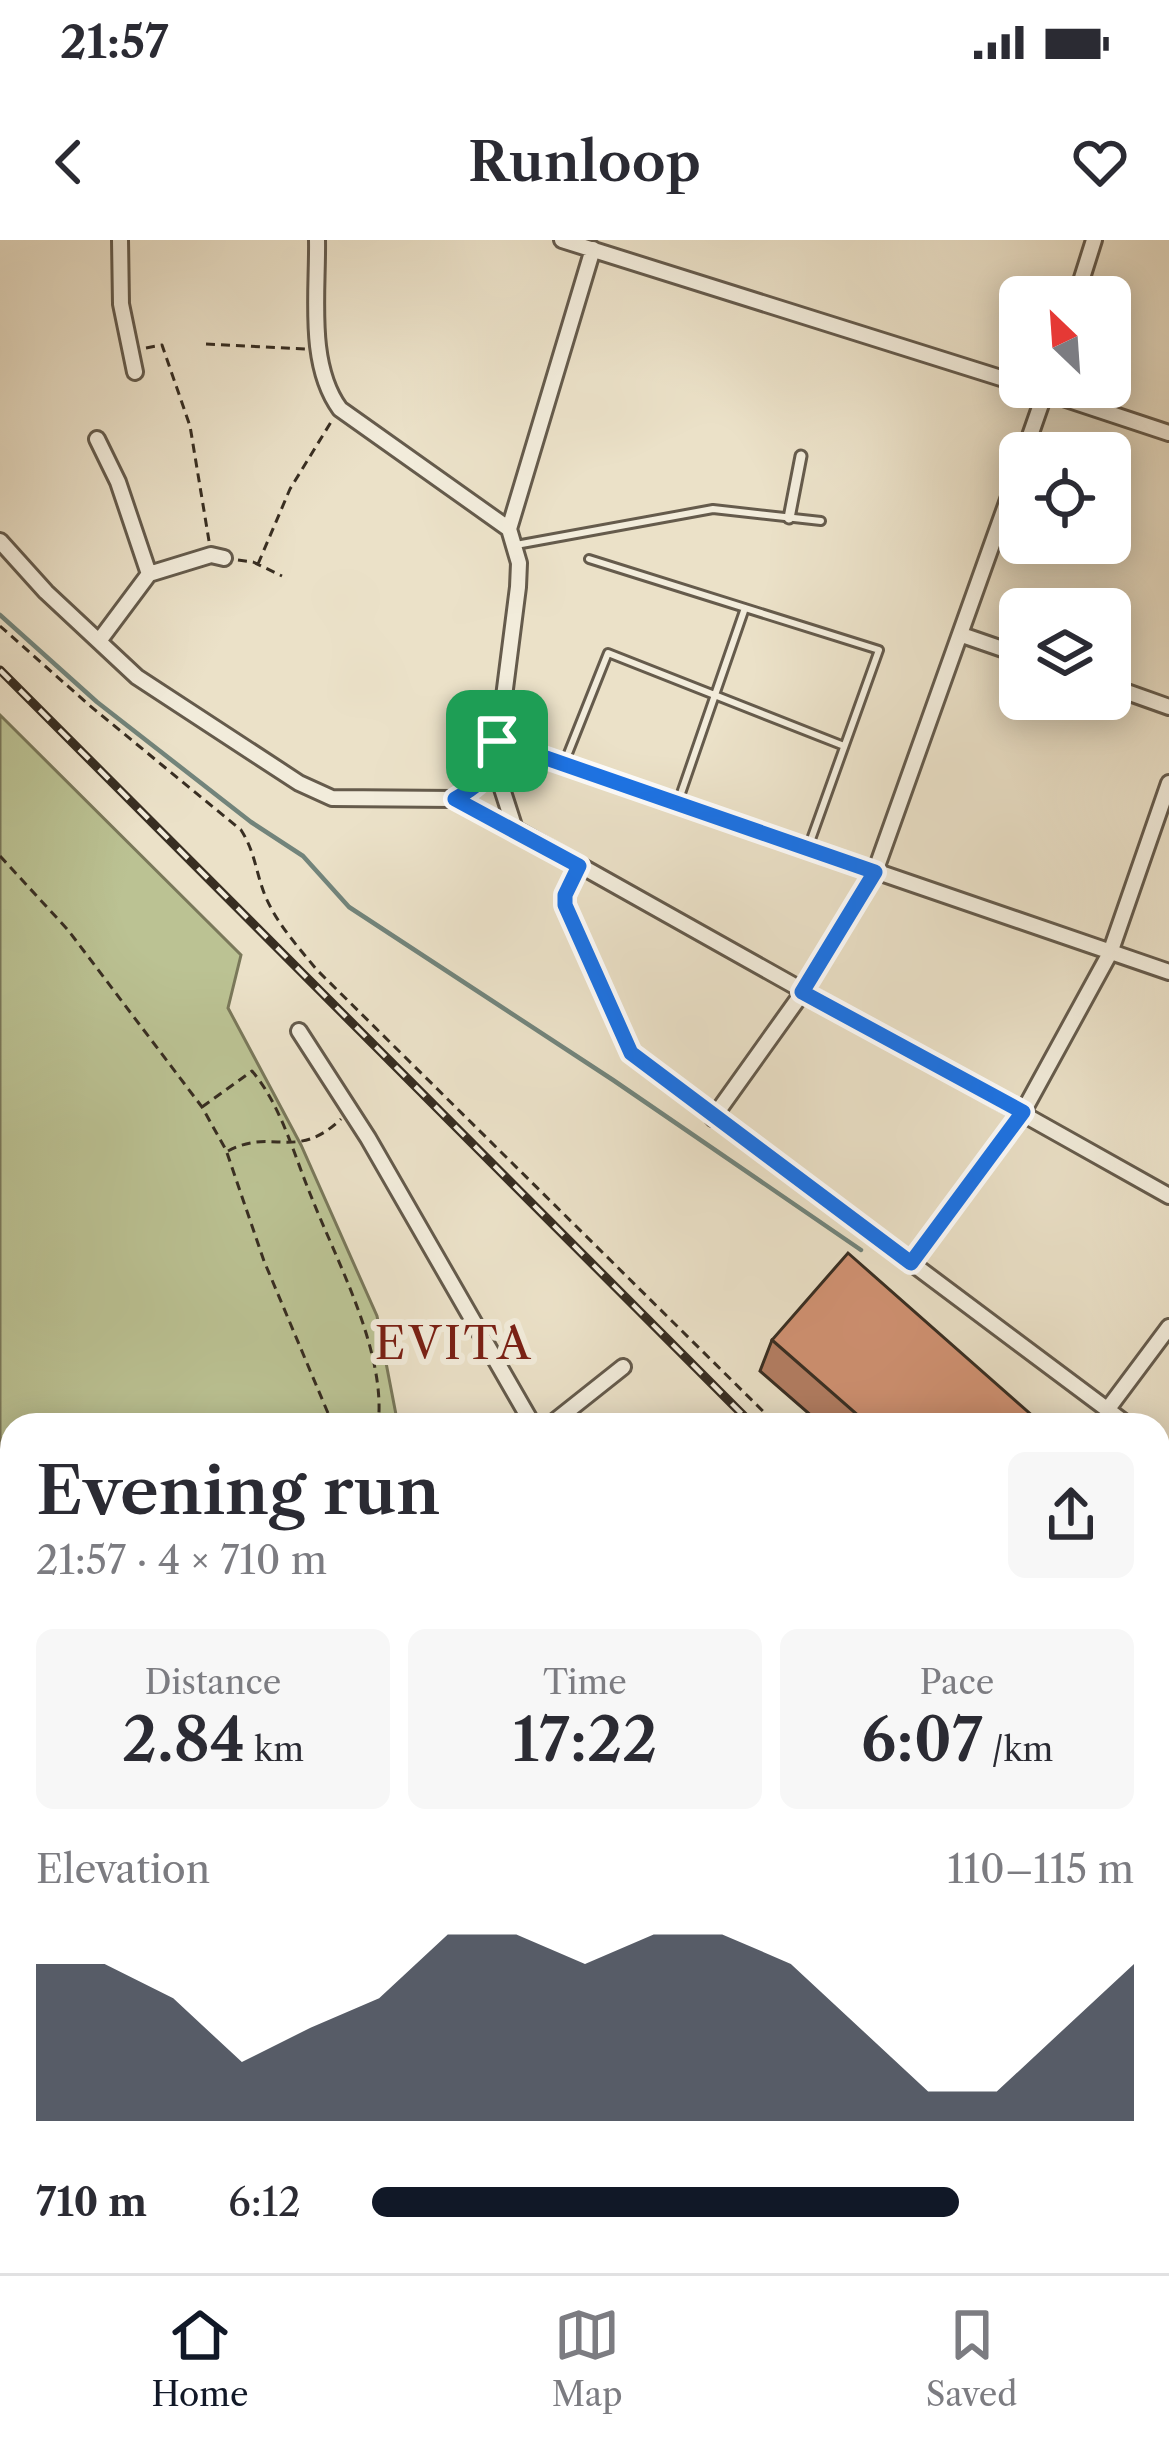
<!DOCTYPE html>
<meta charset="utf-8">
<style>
body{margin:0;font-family:"Libre Caslon Text",serif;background:#f7f7f7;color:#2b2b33;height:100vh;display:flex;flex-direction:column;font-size:45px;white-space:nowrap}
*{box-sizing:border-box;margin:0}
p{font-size:39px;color:#7c7c81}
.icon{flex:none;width:66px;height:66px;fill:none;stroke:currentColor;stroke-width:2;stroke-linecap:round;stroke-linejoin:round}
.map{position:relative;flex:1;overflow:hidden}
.panel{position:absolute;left:0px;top:1173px;width:1170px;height:861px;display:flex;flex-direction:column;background:#fff;border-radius:36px 36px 0 0;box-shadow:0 6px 30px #0003}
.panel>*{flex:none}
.needle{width:78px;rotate:335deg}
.tools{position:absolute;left:999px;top:36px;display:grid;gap:24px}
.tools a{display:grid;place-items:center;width:132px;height:132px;border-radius:18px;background:#fff;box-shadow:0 6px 30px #0003;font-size:60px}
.pin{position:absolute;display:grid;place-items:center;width:102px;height:102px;color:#fff;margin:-51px;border-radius:24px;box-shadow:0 6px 18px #0006}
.round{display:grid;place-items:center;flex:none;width:126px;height:126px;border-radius:18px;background:#f7f7f7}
.overview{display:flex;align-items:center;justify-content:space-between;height:204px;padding:0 36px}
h1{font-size:66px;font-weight:600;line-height:90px}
.stats{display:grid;grid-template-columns:repeat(3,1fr);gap:18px;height:204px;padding:12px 36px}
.stats div{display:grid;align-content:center;border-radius:18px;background:#f7f7f7;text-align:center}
.stats b{font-size:60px;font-weight:600}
.stats small{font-size:33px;font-weight:400}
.stats p{font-size:33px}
.chart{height:336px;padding:24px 36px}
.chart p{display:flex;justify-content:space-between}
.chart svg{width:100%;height:216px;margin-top:12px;fill:#111827;opacity:.7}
ul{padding:0 36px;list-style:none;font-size:39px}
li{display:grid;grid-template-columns:192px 144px 1fr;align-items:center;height:90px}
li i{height:30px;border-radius:15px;background:#111827}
.status{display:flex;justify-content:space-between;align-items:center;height:84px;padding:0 60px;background:#fff;direction:ltr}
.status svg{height:33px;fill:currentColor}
header{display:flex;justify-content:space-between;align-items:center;height:156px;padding:0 36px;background:#fff;font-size:54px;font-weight:600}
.tabs{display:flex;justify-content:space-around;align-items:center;height:168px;border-top:3px solid #e1e1e2;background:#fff;font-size:33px;color:#7c7c81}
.tabs a{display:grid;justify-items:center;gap:6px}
.tabs .on{color:#111827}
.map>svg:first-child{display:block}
.green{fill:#bbc293;stroke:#7a785a;stroke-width:3}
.water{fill:#98bdb7;stroke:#72847b;stroke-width:3}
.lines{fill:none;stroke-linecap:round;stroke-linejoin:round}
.stream{stroke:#72847b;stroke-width:4.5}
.service-casing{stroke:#655b4c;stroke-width:12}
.pedestrian-casing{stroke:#655b4c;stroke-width:15}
.minor-casing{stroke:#655b4c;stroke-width:20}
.path{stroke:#382e22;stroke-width:3;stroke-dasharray:9 6;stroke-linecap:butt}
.service{stroke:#f2ecdb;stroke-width:6}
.pedestrian{stroke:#f2ecdb;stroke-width:9}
.minor{stroke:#f2ecdb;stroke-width:14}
.rail-casing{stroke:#382e22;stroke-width:9}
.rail{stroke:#f2ecdb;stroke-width:4.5;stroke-dasharray:14;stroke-linecap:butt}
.wall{fill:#b47e63;stroke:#382e22;stroke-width:3}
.building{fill:#d19273;stroke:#382e22;stroke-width:3}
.route-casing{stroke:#fff;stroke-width:24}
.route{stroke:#1a73e8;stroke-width:15}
.labels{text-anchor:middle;stroke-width:12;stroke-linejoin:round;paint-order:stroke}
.neighbourhood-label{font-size:45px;letter-spacing:3px;fill:#7a1f14;stroke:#f2ecdb}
</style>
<div class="status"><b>21:57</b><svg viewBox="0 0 49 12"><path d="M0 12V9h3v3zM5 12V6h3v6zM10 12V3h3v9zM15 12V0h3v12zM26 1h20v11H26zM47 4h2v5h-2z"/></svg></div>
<header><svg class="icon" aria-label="back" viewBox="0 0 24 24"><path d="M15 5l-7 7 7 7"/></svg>Runloop<svg class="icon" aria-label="heart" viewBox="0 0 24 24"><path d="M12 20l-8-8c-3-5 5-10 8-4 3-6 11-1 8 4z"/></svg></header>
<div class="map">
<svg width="1169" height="2033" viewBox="0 0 1169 2033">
<rect width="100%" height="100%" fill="#ebe1c8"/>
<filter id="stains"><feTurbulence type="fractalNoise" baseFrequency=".00167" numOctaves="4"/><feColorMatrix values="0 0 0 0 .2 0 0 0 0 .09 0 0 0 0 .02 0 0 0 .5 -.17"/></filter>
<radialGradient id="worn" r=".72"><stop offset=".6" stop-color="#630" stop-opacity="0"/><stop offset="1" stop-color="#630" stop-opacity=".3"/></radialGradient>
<path class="green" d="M0 475 241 715 228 768 301 905 377 1076 398 1185H12V1336L0 1331Z"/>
<path class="water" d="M0 1501 12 1503V1794L0 1825Z"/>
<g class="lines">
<path class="stream" d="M0 375 97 462 251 582 303 616 349 667 613 840 861 1010
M0 1467 12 1471"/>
<g class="service-casing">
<path id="service" d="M516 305 713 269 821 281
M589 319 879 410 809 605
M565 521 608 413 844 506
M678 562 745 368
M1158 1712 1169 1716"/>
</g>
<g class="pedestrian-casing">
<path id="pedestrian" d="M789 278 801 216"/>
</g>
<g class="minor-casing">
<path id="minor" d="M120 0 121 64 135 132
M317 0C318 53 307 124 340 169L509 289
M562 0 1020 144
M593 9 509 289 519 323 518 347 495 527 515 589 1169 956
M1076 57 1094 0
M1030 147 1169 193
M97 199 118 242 149 334 99 401
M1024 213 1047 147
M0 301 46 352 137 437 299 543 332 558 455 559 515 589
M149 334 211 315 224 318
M962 395 1020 415
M1110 446 1169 467
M497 501 1169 732
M455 559 483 542 495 527
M579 626 564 655 565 665 631 813 1128 1185
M299 791 368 898 533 1185
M713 878 803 752 875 632 1020 226
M911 1023 1023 872 1110 713 1169 543
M1107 1170 1169 1087
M550 1185 623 1127
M1158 1207 1169 1215
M0 1348 12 1352
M1158 1667 1169 1673
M1158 1825 1169 1829
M1158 1860 1169 1864
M241 2022 274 2033
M694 2022 696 2033
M1122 2022 1164 2033
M35 2033 39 2022
M897 2033 901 2022
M962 2033 965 2022"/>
</g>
<path class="path" d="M206 104 306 109
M146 108 162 105 190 186 209 301
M238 320 253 322 282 336
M258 324 290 249 331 182
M0 386 89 465 241 590C256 613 256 636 267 660 279 686 299 708 317 730L777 1185
M0 616 68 690 202 867 226 910 264 1021 333 1185
M202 867 252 831C281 865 294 915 311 956 337 1022 387 1113 378 1185
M228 911C273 887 296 922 341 879
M1158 1573 1159 1571
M200 2022 205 2023 201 2033
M559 2022 561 2033
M130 2033 136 2022
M403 2033 407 2022"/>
<use href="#service" class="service"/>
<use href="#pedestrian" class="pedestrian"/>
<use href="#minor" class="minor"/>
<g class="rail-casing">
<path id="rail" d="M0 430 753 1185
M1158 1542 1169 1551"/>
</g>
<use href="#rail" class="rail"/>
</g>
<path class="wall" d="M772 1100 1043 1185H822L760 1131Z
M1158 1287 1169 1296V1492L1158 1482Z"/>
<path class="building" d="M848 1013 1043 1185H869L772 1100Z
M1158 1287 1169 1296V1450L1158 1441Z"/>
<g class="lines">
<g class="route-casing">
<path id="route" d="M497 501 875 632 802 752 1023 872 911 1023 631 813 565 665V655L579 626 455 559C483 543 494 533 497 501Z"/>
</g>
<use href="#route" class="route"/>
</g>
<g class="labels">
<g class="neighbourhood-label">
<text x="454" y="1119">EVITA</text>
</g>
</g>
<rect width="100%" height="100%" filter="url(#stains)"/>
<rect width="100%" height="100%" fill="url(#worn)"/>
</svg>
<div class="tools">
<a><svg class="needle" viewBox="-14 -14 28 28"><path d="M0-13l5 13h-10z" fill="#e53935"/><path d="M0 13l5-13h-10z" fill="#7c7c81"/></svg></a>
<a><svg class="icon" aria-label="locate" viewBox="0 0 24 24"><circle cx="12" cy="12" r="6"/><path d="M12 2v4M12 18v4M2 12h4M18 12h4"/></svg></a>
<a><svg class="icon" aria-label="layers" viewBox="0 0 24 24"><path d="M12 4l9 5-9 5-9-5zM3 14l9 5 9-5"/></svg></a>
</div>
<div class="pin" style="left:497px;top:501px;background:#1e9e55"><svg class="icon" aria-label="arrive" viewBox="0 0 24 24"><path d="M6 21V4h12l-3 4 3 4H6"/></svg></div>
<section class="panel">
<div class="overview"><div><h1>Evening run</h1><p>21:57 · 4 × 710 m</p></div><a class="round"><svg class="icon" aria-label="share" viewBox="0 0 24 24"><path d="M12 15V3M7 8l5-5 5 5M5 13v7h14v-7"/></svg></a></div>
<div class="stats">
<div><p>Distance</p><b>2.84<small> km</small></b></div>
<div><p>Time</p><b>17:22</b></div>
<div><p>Pace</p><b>6:07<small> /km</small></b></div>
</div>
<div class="chart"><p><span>Elevation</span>110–115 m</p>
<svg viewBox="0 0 160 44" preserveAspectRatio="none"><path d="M0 44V12L10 12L20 19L30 32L40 25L50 19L60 6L70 6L80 12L90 6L100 6L110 12L120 25L130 38L140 38L150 25L160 12V44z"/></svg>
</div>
<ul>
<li><b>710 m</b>6:12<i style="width:77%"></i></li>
</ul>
</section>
</div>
<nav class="tabs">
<a class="on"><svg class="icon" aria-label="home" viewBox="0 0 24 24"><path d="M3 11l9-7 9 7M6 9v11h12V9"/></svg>Home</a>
<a><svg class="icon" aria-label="map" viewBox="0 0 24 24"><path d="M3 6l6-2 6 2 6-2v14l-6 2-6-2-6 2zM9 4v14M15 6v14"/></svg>Map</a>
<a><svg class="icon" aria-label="saved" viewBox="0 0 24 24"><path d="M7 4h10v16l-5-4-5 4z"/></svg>Saved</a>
</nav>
